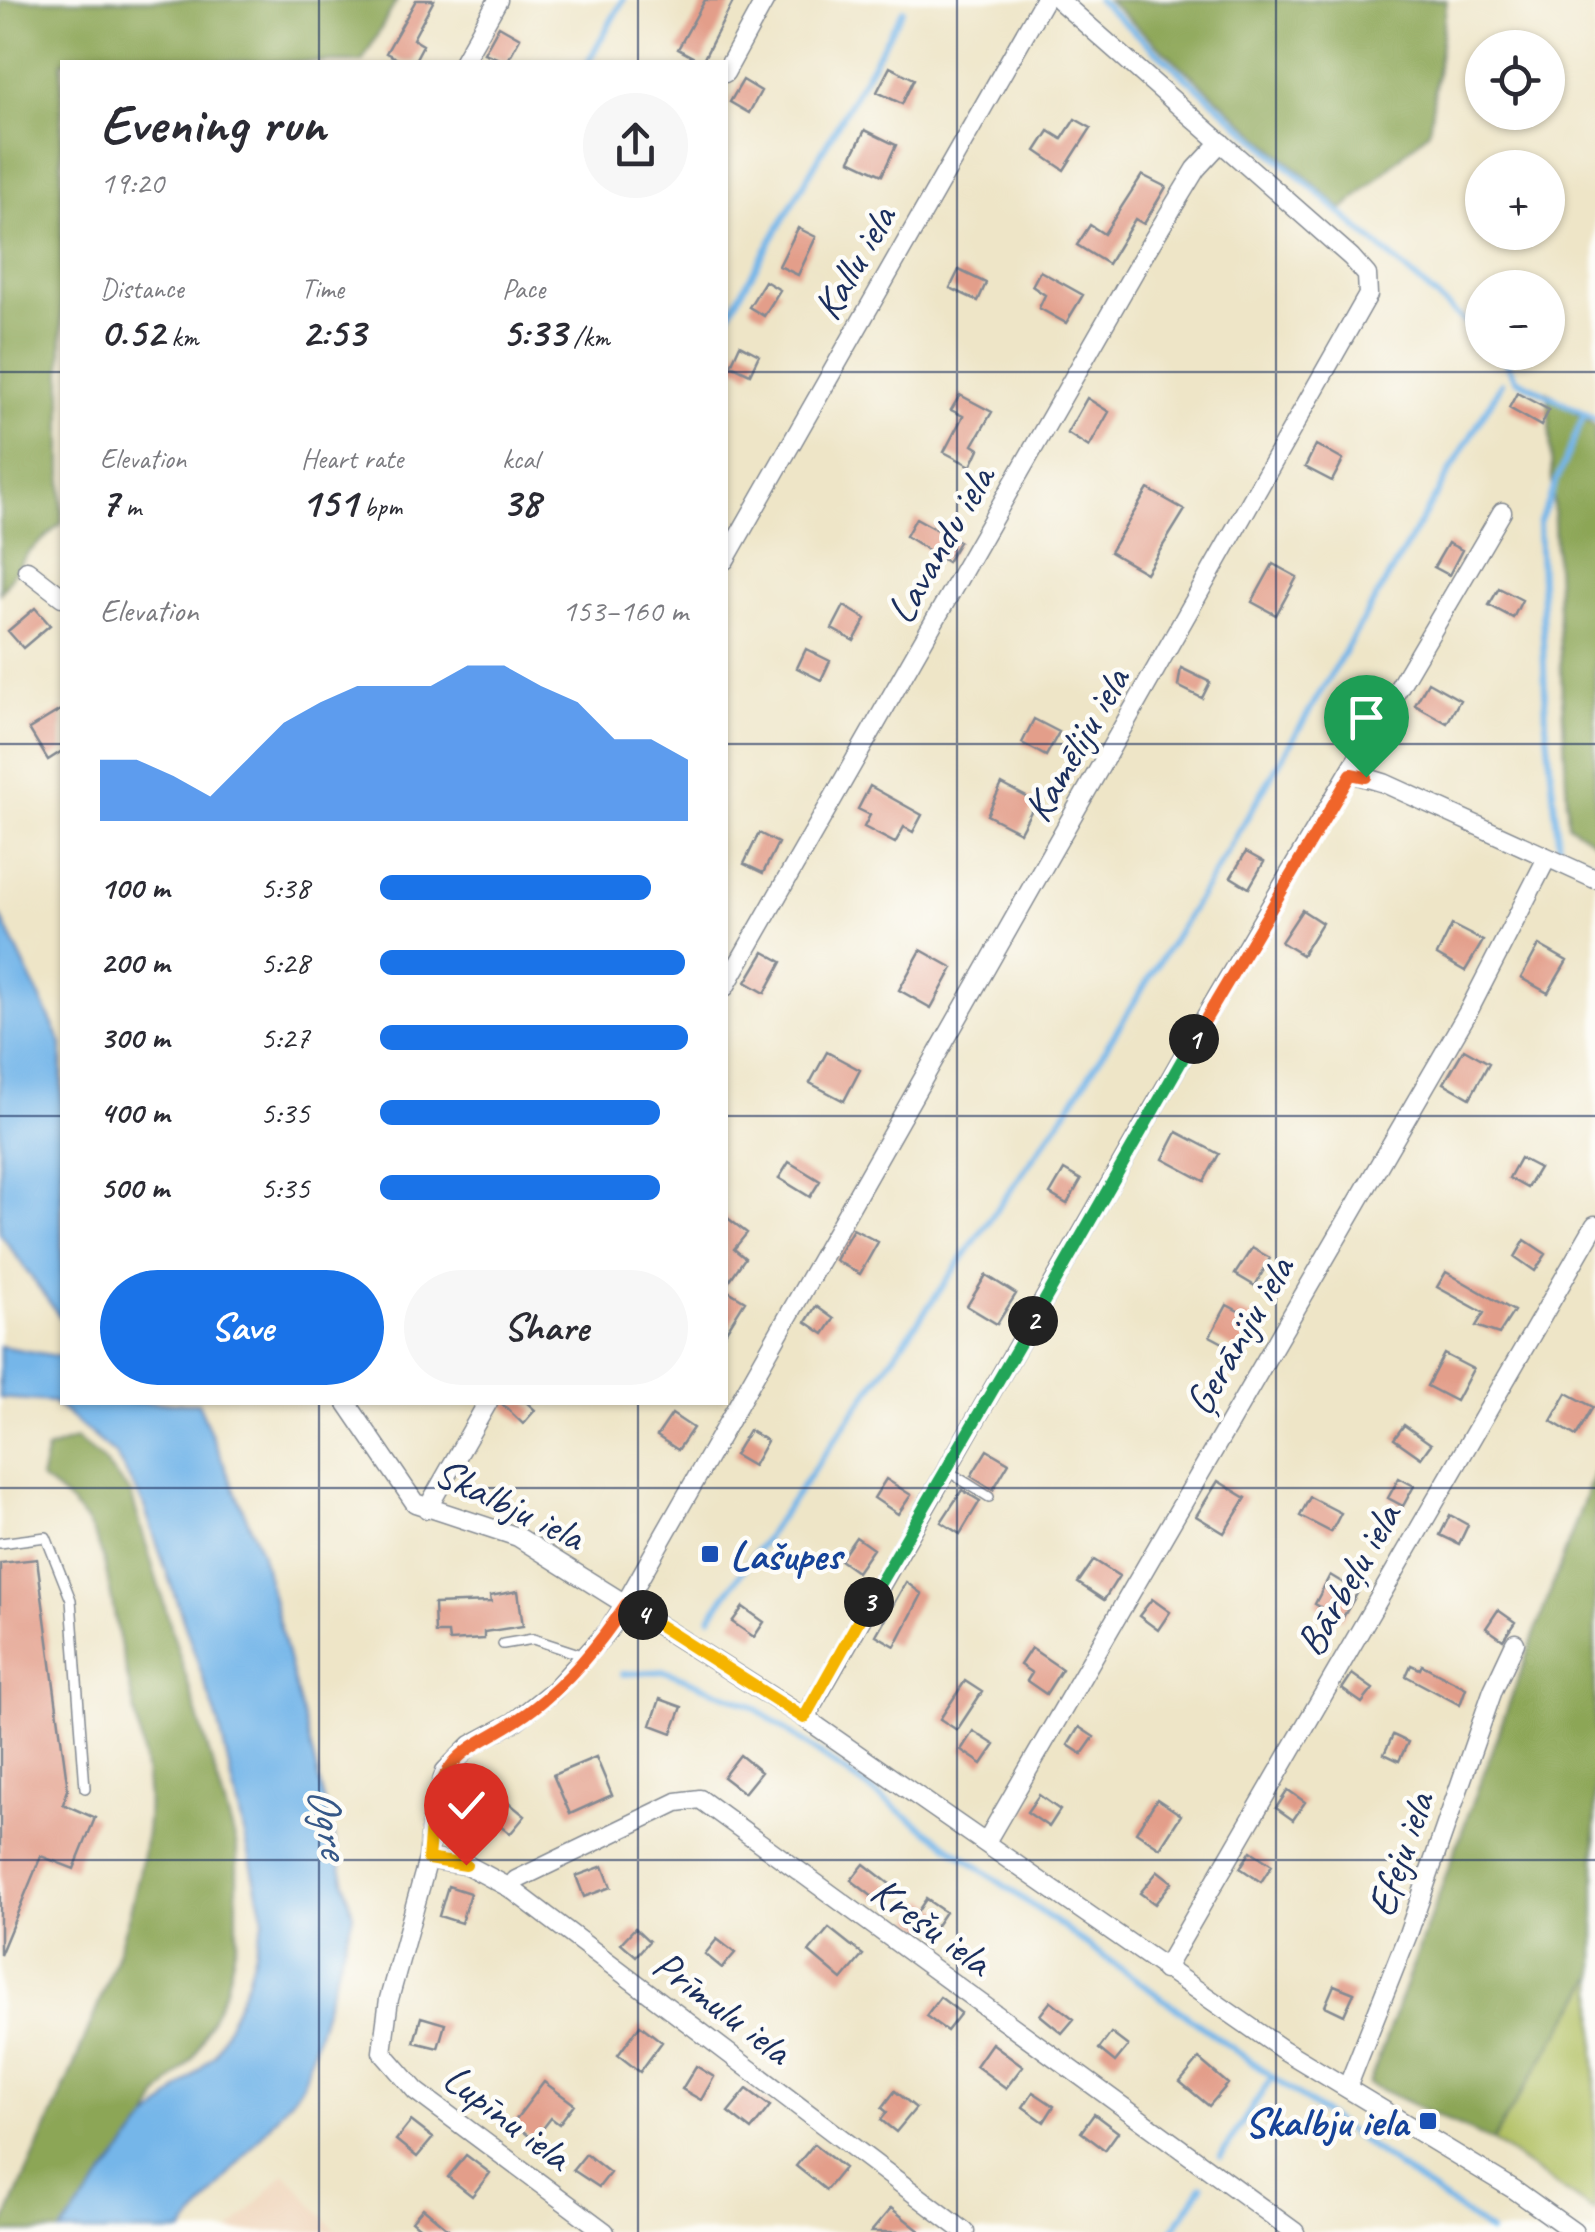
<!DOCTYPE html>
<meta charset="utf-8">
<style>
body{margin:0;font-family:Caveat,sans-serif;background:#f7f7f7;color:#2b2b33;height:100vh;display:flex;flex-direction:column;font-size:38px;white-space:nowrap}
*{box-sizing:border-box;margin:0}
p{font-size:32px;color:#7c7c81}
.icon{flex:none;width:55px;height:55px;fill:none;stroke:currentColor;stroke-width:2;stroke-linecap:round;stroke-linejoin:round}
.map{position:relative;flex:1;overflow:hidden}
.panel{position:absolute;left:60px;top:60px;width:668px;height:1345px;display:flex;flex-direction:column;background:#fff;border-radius:0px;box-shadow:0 2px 8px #0004}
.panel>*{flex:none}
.tools{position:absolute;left:1465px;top:30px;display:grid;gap:20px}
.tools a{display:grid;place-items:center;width:100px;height:100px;border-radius:50%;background:#fff;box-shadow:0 2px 8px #0004;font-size:50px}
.pin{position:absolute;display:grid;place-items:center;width:85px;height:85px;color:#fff;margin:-102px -42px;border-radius:50% 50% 50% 0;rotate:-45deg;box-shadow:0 0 10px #0007}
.pin .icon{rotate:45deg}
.km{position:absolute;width:50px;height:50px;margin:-25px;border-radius:50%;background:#222;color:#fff;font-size:28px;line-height:50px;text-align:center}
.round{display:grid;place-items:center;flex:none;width:105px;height:105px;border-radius:52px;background:#f7f7f7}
.summary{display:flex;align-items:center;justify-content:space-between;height:170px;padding:0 40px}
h1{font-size:55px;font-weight:600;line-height:75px}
.figures{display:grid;grid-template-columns:repeat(3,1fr);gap:15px;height:170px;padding:10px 40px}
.figures div{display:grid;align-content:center}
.figures b{font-size:42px;font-weight:600}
.figures small{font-size:28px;font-weight:400}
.figures p{font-size:28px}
.chart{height:280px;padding:20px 40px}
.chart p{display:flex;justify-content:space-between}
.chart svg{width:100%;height:180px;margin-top:10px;fill:#1a73e8;opacity:.7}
.button{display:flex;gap:20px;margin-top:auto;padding:20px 40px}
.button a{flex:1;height:115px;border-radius:60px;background:#1a73e8;color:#fff;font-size:40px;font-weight:600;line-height:115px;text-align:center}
.button a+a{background:#f7f7f7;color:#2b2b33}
ul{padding:0 40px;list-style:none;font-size:32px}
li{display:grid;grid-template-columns:160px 120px 1fr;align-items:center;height:75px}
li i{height:25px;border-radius:12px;background:#1a73e8}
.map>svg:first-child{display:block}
.built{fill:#f0d6bc}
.green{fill:#b0bf61;stroke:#667760;stroke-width:2.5}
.forest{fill:#8ca657;stroke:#546a5a;stroke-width:2.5}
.water{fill:#75b6e9;stroke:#4872a4;stroke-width:2.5}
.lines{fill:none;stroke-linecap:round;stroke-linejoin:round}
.stream{stroke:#75b6e9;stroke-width:6}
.building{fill:#e39e8a}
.service-casing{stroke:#848a92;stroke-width:12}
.minor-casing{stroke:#848a92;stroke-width:21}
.service{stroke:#fff;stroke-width:9}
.minor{stroke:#fff;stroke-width:18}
.split-1-casing{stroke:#fff;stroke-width:20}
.split-2-casing{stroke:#fff;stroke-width:20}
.split-3-casing{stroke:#fff;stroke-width:20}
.split-4-casing{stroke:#fff;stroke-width:20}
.split-5-casing{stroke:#fff;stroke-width:20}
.split-6-casing{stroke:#fff;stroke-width:20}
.split-1{stroke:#f0652b;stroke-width:12}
.split-2{stroke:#22a559;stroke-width:12}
.split-3{stroke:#22a559;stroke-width:12}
.split-4{stroke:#f5b400;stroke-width:12}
.split-5{stroke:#f0652b;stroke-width:12}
.split-6{stroke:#f5b400;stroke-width:12}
.grid{fill:none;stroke:#1b2f5e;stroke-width:2.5;stroke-opacity:0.55}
.transit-dot{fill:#1a4fb4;stroke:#fdfcf7;stroke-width:4}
.labels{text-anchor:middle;stroke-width:9;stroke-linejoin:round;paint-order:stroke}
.street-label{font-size:42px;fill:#1b2f5e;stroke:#fdfcf7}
.transit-label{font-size:42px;font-weight:bold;fill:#164399;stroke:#fdfcf7;text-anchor:start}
.water-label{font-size:45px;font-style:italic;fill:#365888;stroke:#fdfcf7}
</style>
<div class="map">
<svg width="1595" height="2232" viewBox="0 0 1595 2232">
<rect width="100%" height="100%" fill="#fdfcf7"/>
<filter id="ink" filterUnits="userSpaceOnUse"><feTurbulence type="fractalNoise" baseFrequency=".01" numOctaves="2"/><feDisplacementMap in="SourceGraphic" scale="20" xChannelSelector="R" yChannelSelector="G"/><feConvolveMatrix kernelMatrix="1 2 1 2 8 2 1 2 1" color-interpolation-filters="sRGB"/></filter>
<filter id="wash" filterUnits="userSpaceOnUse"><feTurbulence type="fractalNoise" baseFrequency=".0048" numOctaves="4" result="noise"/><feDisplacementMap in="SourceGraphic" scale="40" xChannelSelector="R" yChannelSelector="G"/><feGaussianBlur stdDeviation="2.25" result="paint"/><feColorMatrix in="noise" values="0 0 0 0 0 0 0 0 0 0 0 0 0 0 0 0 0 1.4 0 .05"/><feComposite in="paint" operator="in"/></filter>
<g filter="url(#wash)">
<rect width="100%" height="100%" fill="#eee5c7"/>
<path class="built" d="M285 2173 337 2232H230Z"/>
<path class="green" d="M1595 1976V2212L1492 2141Z"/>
<path class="forest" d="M0 0H397L362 62H62V523L28 553 0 593Z
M1107 0H1447L1429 131 1343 210Z
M1548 392 1595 426V842L1568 824Z
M76 1439 102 1460 131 1494 237 1846V1939L226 1988 194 2057 159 2095 147 2121 61 2232H1C48 2119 157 1907 147 1789 143 1737 128 1684 118 1633 103 1560 107 1523 40 1479L47 1450Z
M1595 1470V1976L1492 2141 1369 2084Z"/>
<path class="water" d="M0 914 62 1044V1320L0 1233Z
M0 1346 62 1357V1402L198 1403 261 1552 353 1915 302 2085 183 2232H61L147 2121 215 2054 247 1981 264 1918 219 1724 143 1503 115 1454 53 1402 0 1398Z"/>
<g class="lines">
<path class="stream" d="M1098 0 1482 337
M588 62 623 0
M725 321 903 10
M1500 352 1516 379 1595 419
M1585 413 1539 523 1546 723 1559 849 1595 864
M710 1617 1071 1104 1215 872 1502 383
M623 1674 665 1671 751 1705 1490 2232
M1221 2156 1272 2077
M1172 2232 1202 2186"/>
</g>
<g id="blocks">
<path class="building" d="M416 0H434L413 39 423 45 414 62H404L386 53Z
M705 0H734L702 62 678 49Z
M499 26 520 38 507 62 484 53Z
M890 67 914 79 902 104 877 92Z
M743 80 761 91 749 113 730 102Z
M1075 119 1091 128 1064 170 1036 151 1049 131 1062 139Z
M865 130 896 145 882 175 850 160Z
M1142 175 1166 187 1144 224 1135 219 1108 264 1077 245 1090 225 1104 234Z
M798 228 816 237 798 275 779 266Z
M959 270 986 283 978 301 950 288Z
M1040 271 1083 295 1066 323 1039 308 1045 295 1032 286Z
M765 281 780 290 764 316 749 307Z
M740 345 759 355 750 374 731 365Z
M1517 393 1549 410 1541 426 1509 408Z
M960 395 992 412 973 445 979 449 971 466 944 452 963 416 951 410Z
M1087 398 1109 412 1089 447 1067 433Z
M1316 445 1343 460 1332 481 1305 467Z
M1148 489 1185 510 1146 573 1110 552Z
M916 518 959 542 947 562 906 536Z
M1448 543 1462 550 1449 575 1434 567Z
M1273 564 1297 577 1276 615 1252 602Z
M1499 588 1522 600 1513 618 1489 605Z
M844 606 866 619 854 641 832 629Z
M35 608 50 625 23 648 8 631Z
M806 649 830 661 821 680 797 668Z
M1181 668 1210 682 1202 698 1178 686Z
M1428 682 1460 700 1447 723 1415 705Z
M62 709V751L48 760 29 729Z
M1034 719 1059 732 1046 756 1022 743Z
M1002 784 1036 802 1020 832 987 815Z
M870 786 922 815 913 832 904 827 895 843 864 827 870 815 858 809Z
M759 833 778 843 763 873 744 864Z
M1246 852 1264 862 1249 888 1231 877Z
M1302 910 1322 923 1302 955 1281 942Z
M1452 925 1483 941 1465 971 1437 955Z
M1539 945 1567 961 1548 993 1521 978Z
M921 950 953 968 931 1008 899 990Z
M764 952 782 962 765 993 746 982Z
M1464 1049 1489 1063 1470 1098 1444 1083Z
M827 1052 860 1070 844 1101 810 1083Z
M1177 1132 1219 1154 1204 1181 1163 1159Z
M1520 1158 1539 1168 1527 1188 1509 1178Z
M789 1162 820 1181 810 1197 779 1178Z
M1064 1170 1081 1180 1067 1204 1050 1194Z
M725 1216 747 1233 734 1249 745 1258 725 1287Z
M853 1229 878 1242 860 1274 835 1260Z
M1525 1240 1546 1254 1535 1271 1515 1257Z
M1252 1248 1270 1258 1255 1286 1235 1274Z
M1446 1272 1514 1311 1499 1334 1476 1326 1484 1313 1437 1287Z
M986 1275 1016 1294 997 1324 967 1306Z
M725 1289 745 1301 725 1333Z
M1227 1305 1257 1321 1240 1352 1210 1336Z
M816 1306 834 1319 824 1334 806 1322Z
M1444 1354 1473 1369 1456 1401 1427 1386Z
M1567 1393 1593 1407 1576 1436 1551 1421Z
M500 1402H526L535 1410 523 1424Z
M672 1414 693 1428 678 1450 657 1436Z
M1404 1425 1431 1444 1421 1458 1394 1439Z
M749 1430 767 1441 753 1466 734 1455Z
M987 1450 1009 1463 993 1490 971 1476Z
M1399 1478 1414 1486 1403 1506 1388 1498Z
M886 1479 911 1495 898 1514 874 1498Z
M1218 1481 1246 1498 1224 1533 1196 1516Z
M962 1490 980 1501 960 1534 941 1522Z
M1310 1497 1341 1513 1331 1532 1300 1516Z
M1450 1515 1468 1525 1459 1544 1440 1535Z
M856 1537 873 1549 857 1572 840 1560Z
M37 1559 68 1790 63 1804 95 1818 74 1869 41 1856 0 1955V1563Z
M1094 1560 1119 1576 1104 1600 1078 1583Z
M1330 1575 1358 1592 1342 1619 1315 1604Z
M906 1582 922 1594 895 1646 876 1635Z
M518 1591 523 1626 484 1632V1639L449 1641 448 1633H435L434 1604 491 1602 490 1596Z
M1152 1599 1170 1612 1158 1630 1139 1616Z
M743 1607 764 1622 754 1637 732 1622Z
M1498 1610 1515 1622 1503 1640 1486 1628Z
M1031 1648 1062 1669 1046 1694 1027 1681 1032 1673 1020 1665Z
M1411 1665 1420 1669 1422 1665 1466 1688 1460 1705 1406 1676Z
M1352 1674 1373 1689 1362 1703 1342 1689Z
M965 1681 982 1692 957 1730 940 1719Z
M660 1699 682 1707 672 1733 651 1725Z
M1079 1727 1094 1737 1082 1754 1068 1745Z
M973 1731 995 1745 982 1764 961 1750Z
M1393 1735 1408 1742 1399 1761 1384 1754Z
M740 1755 761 1772 744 1793 723 1777Z
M596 1757 612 1795 570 1814 553 1775Z
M1288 1790 1305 1802 1293 1820 1276 1808Z
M499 1795 525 1816 510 1834 484 1813Z
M1039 1795 1060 1810 1049 1827 1027 1812Z
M1157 1799 1181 1815 1160 1848 1136 1832Z
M1251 1851 1272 1865 1261 1882 1240 1868Z
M864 1864 891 1885 878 1901 851 1880Z
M603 1866 611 1887 584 1897 576 1876Z
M1158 1871 1172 1882 1155 1904 1140 1893Z
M448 1886 470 1893 461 1923 439 1916Z
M926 1899 945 1912 931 1933 912 1920Z
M635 1928 649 1941 636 1956 621 1943Z
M829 1928 863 1955 842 1980 809 1952Z
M717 1939 735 1953 722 1968 705 1954Z
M1334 1985 1354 1993 1344 2015 1325 2006Z
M940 1997 961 2013 947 2031 926 2016Z
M1051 2001 1074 2019 1062 2033 1040 2015Z
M421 2017 445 2024 438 2048 414 2042Z
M640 2025 662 2042 640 2072 618 2055Z
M1111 2033 1128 2046 1115 2062 1099 2049Z
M992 2043 1023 2066 1006 2088 976 2066Z
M1199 2059 1228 2084 1209 2106 1180 2082Z
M696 2066 714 2077 701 2100 682 2089Z
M544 2082 574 2104 559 2124 551 2118 534 2140 513 2123Z
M747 2089 770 2106 751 2130 728 2112Z
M895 2091 916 2108 896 2132 881 2120 887 2112 882 2108Z
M1033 2092 1054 2106 1044 2122 1023 2107Z
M1094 2114 1118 2132 1105 2150 1081 2132Z
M411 2121 433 2138 417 2157 396 2140Z
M814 2144 844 2168 826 2190 796 2166Z
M586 2154 610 2173 599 2187 573 2170Z
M466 2155 490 2173 472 2196 448 2177Z
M423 2208 452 2232H425L412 2221Z
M891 2208 921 2232H871Z"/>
</g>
</g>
<g filter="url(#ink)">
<use href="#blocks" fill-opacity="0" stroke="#848a92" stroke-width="2.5"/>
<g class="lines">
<g class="service-casing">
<path id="service" d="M946 1470 989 1497
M0 1543 46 1537 71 1600 85 1788
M503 1644 533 1639 585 1656"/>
</g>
<g class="minor-casing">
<path id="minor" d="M463 62 498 0
M725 73 765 0
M725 560 1044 0
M27 570 62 597
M1351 773 1384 783 1595 879
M725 987 1145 253 1196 169 1221 142
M346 1402 415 1503 518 1537 625 1604 805 1718 1282 2049 1515 2190 1574 2232
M427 1509 488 1402
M805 1718 1209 1011 1502 512
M986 1842 1468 1012 1546 860
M428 1859 467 1865 510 1888 965 2232
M510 1888 516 1880 677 1802 700 1799 1295 2232
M1164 1970 1595 1225
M1347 2088 1408 1934 1493 1690 1515 1643
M605 2232 416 2091 382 2052 389 1999 428 1859 432 1818 445 1771 471 1745 514 1722 554 1690 608 1631 625 1604 1368 295 1367 275 1351 257 1059 0"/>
</g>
<use href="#service" class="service"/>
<use href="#minor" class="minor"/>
</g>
</g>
<g class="lines" filter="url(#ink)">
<g class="split-1-casing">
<path id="split-1" d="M1194 1039 1351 774 1366 777"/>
</g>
<g class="split-2-casing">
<path id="split-2" d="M1033 1321 1194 1039"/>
</g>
<g class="split-3-casing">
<path id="split-3" d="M869 1602 1033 1321"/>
</g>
<g class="split-4-casing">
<path id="split-4" d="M643 1615 804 1718 869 1602"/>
</g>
<g class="split-5-casing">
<path id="split-5" d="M431 1823C443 1741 479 1751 534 1708 570 1680 601 1642 626 1604L643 1615"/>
</g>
<g class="split-6-casing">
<path id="split-6" d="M431 1823 428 1859 466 1865"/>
</g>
<use href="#split-1" class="split-1"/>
<use href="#split-2" class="split-2"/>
<use href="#split-3" class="split-3"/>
<use href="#split-4" class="split-4"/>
<use href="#split-5" class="split-5"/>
<use href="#split-6" class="split-6"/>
</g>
<path class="grid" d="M319 0V62M638 0V62M957 0V2232M1276 0V2232M0 372H62M725 372H1595M0 744H62M725 744H1595M0 1116H62M725 1116H1595M319 1402V2232M638 1402V2232M0 1488H1595M0 1860H1595"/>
<g class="transit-dot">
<rect x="700" y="1544" width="20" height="20" rx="5"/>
<rect x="1418" y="2111" width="20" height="20" rx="5"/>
</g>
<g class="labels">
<g class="street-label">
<text transform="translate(853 262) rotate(-60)" y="15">Kallu iela</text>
<text transform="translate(939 544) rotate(-60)" y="15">Lavandu iela</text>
<text transform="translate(1075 744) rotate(-60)" y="15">Kamēliju iela</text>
<text transform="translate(1238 1335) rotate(-60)" y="15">Ģerāniju iela</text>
<text transform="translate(510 1503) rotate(26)" y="15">Skalbju iela</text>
<text transform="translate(1347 1579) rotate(-60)" y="15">Bārbeļu iela</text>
<text transform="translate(1399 1854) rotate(-71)" y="15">Efeju iela</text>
<text transform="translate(932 1925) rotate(36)" y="15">Krešu iela</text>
<text transform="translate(723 2006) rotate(37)" y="15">Prīmulu iela</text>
<text transform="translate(508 2116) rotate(37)" y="15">Lupīnu iela</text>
</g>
<g class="transit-label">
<text x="730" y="1569">Lašupes</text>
<text x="1408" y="2136" text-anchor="end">Skalbju iela</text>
</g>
<g class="water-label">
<text transform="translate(330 1821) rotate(78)" y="16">Ogre</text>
</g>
</g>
</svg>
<div class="tools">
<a><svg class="icon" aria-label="locate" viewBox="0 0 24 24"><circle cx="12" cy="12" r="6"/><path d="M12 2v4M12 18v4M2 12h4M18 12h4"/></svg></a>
<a>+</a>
<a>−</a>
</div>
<div class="pin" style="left:1366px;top:777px;background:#1e9e55"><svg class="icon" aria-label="arrive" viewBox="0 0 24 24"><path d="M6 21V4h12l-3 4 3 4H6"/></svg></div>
<div class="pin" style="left:466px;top:1865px;background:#d93025"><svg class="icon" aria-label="check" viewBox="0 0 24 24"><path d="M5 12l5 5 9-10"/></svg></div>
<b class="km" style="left:1194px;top:1039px">1</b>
<b class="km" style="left:1033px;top:1321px">2</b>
<b class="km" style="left:869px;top:1602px">3</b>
<b class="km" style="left:643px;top:1615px">4</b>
<section class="panel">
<div class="summary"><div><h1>Evening run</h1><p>19:20</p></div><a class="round"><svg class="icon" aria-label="share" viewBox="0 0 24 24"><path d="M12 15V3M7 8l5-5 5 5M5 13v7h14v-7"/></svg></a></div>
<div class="figures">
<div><p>Distance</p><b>0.52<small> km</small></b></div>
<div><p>Time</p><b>2:53</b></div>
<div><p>Pace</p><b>5:33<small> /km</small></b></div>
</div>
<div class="figures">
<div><p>Elevation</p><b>7<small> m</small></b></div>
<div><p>Heart rate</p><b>151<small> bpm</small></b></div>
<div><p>kcal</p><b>38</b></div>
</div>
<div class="chart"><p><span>Elevation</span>153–160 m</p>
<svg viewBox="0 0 160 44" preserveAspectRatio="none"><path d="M0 44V29L10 29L20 33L30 38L40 29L50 20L60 15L70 11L80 11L90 11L100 6L110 6L120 11L130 15L140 24L150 24L160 29V44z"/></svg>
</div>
<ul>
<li><b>100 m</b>5:38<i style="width:88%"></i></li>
<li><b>200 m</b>5:28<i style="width:99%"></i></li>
<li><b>300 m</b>5:27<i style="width:100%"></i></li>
<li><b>400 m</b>5:35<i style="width:91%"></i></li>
<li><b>500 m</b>5:35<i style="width:91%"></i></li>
</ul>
<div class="button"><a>Save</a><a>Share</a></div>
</section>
</div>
